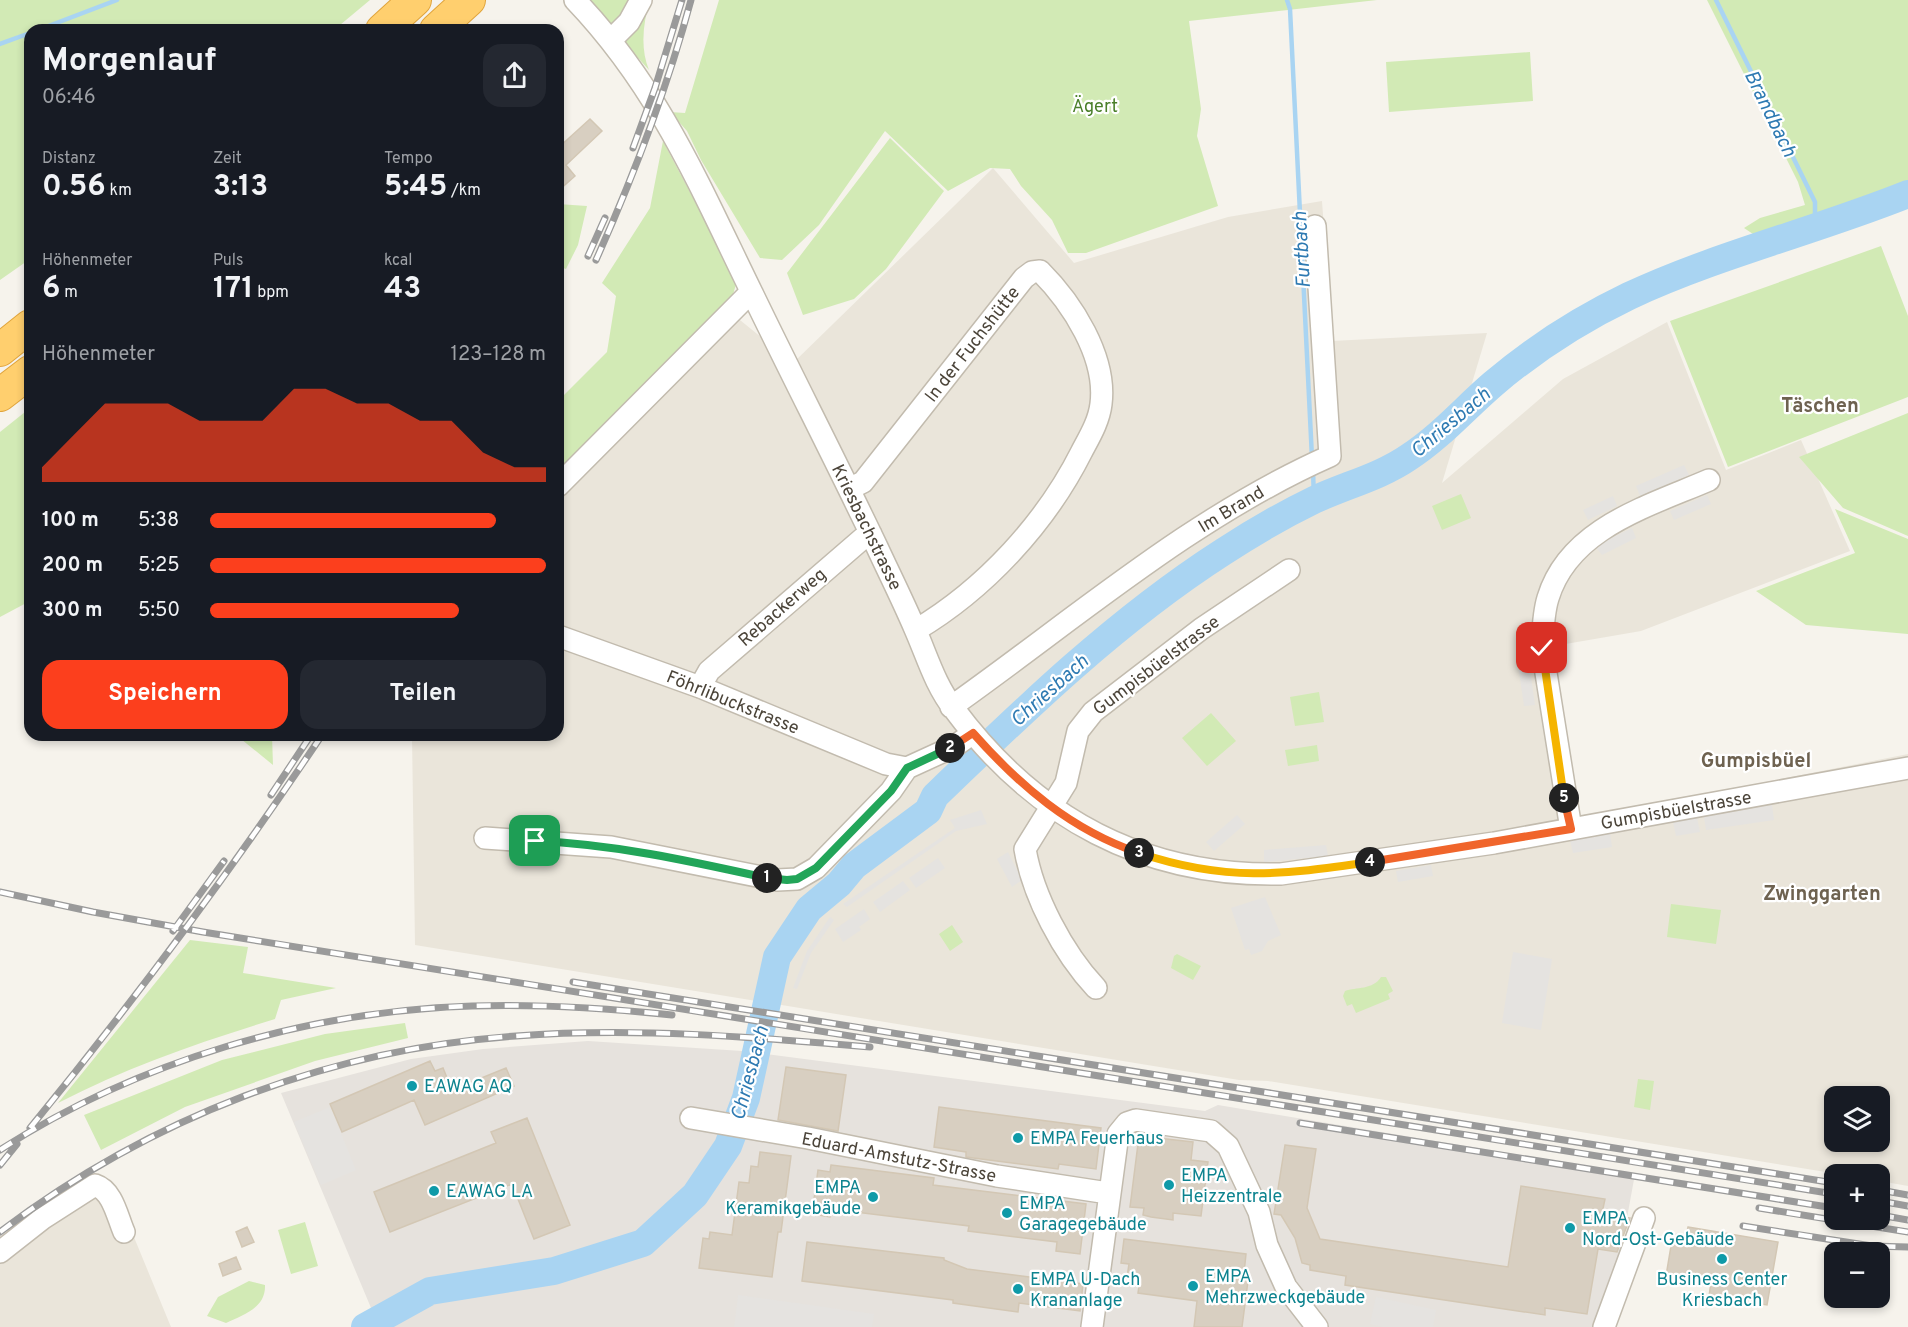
<!DOCTYPE html>
<html lang="de">
<meta charset="utf-8">
<style>
body{margin:0;font-family:Overpass,sans-serif;background:#242831;color:#f1f3f6;height:100vh;display:flex;flex-direction:column;font-size:22px;white-space:nowrap}
*{box-sizing:border-box;margin:0}
p{font-size:20px;color:#9ea1a6}
.icon{flex:none;width:33px;height:33px;fill:none;stroke:currentColor;stroke-width:2;stroke-linecap:round;stroke-linejoin:round}
.map{position:relative;flex:1;overflow:hidden}
.sheet{position:absolute;left:24px;top:24px;width:540px;height:717px;display:flex;flex-direction:column;background:#171b24;border-radius:18px;box-shadow:0 3px 9px #0003}
.sheet>*{flex:none}
.controls{position:absolute;left:1824px;top:1086px;display:grid;gap:12px}
.controls a{display:grid;place-items:center;width:66px;height:66px;border-radius:12px;background:#171b24;box-shadow:0 3px 9px #0003;font-size:30px}
.pin{position:absolute;display:grid;place-items:center;width:51px;height:51px;color:#fff;margin:-26px;border-radius:12px;box-shadow:0 3px 9px #0006}
.km{position:absolute;width:30px;height:30px;margin:-15px;border-radius:50%;background:#222;color:#fff;font-size:16px;line-height:30px;text-align:center}
.round{display:grid;place-items:center;flex:none;width:63px;height:63px;border-radius:18px;background:#242831}
.summary{display:flex;align-items:center;justify-content:space-between;height:102px;padding:0 18px}
h1{font-size:33px;font-weight:700;line-height:45px}
.figures{display:grid;grid-template-columns:repeat(3,1fr);gap:9px;height:102px;padding:6px 18px}
.figures div{display:grid;align-content:center}
.figures b{font-size:30px;font-weight:700}
.figures small{font-size:16px;font-weight:400}
.figures p{font-size:16px}
.chart{height:168px;padding:12px 18px}
.chart p{display:flex;justify-content:space-between}
.chart svg{width:100%;height:108px;margin-top:6px;fill:#fc3f1d;opacity:.7}
.button{display:flex;gap:12px;margin-top:auto;padding:12px 18px}
.button a{flex:1;height:69px;border-radius:18px;background:#fc3f1d;color:#fff;font-size:24px;font-weight:700;line-height:69px;text-align:center}
.button a+a{background:#242831;color:#f1f3f6}
ul{padding:0 18px;list-style:none;font-size:20px}
li{display:grid;grid-template-columns:96px 72px 1fr;align-items:center;height:45px}
li i{height:15px;border-radius:8px;background:#fc3f1d}
.map>svg:first-child{display:block}
.residential{fill:#eae5da;fill-rule:evenodd}
.industrial{fill:#e6e2dd}
.green{fill:#d2eab5}
.parking{fill:#e5e3e0}
.lines{fill:none;stroke-linecap:round;stroke-linejoin:round}
.stream{stroke:#a9d4f2;stroke-width:4.5}
.river{stroke:#a9d4f2;stroke-width:28}
.building{fill:#d8cfc1;stroke:#d3c7b4;stroke-width:1.5}
.minor-casing{stroke:#c2bbae;stroke-width:24}
.highway-casing{stroke:#e0a43c;stroke-width:34}
.minor{stroke:#fff;stroke-width:21}
.highway{stroke:#ffcf6e;stroke-width:32}
.rail-casing{stroke:#9a9a9a;stroke-width:7}
.rail{stroke:#fff;stroke-width:4.5;stroke-dasharray:14;stroke-linecap:butt}
.split-1-casing{stroke:#fff;stroke-width:12}
.split-2-casing{stroke:#fff;stroke-width:12}
.split-3-casing{stroke:#fff;stroke-width:12}
.split-4-casing{stroke:#fff;stroke-width:12}
.split-5-casing{stroke:#fff;stroke-width:12}
.split-6-casing{stroke:#fff;stroke-width:12}
.split-1{stroke:#22a559;stroke-width:8}
.split-2{stroke:#22a559;stroke-width:8}
.split-3{stroke:#f0652b;stroke-width:8}
.split-4{stroke:#f5b400;stroke-width:8}
.split-5{stroke:#f0652b;stroke-width:8}
.split-6{stroke:#f5b400;stroke-width:8}
.culture-dot{fill:#0f9aa8;stroke:#fff;stroke-width:2}
.labels{text-anchor:middle;stroke-width:4.5;stroke-linejoin:round;paint-order:stroke}
.park-label{font-size:18px;fill:#4a7f2a;stroke:#fff}
.street-label{font-size:18px;fill:#4b4439;stroke:#fff}
.culture-label{font-size:18px;fill:#0d838f;stroke:#fff;text-anchor:start}
.water-label{font-size:20px;font-style:italic;fill:#2e7ab2;stroke:#fff}
.neighbourhood-label{font-size:20px;font-weight:bold;fill:#6e6250;stroke:#fff}
</style>
<div class="map">
<svg width="1908" height="1327" viewBox="0 0 1908 1327">
<rect width="100%" height="100%" fill="#f6f3ec"/>
<path class="residential" d="M993 168 1074 263 1228 217 1322 201 1332 341 1487 333 1442 483 1563 379 1667 322 1726 470 1801 440 1850 551 1641 631 1554 646 1578 819 1908 754V1186L1880 1181V1174H1838L1268 1081 1239 1080 415 945 412 735H558V495L735 316 793 363ZM1834 1096H1880V1142H1834Z
M110 1179 171 1327H0V1258Z"/>
<path class="industrial" d="M588 1041 742 1051 1205 1111 1218 1105 1635 1174 1607 1327H379L281 1093 411 1059 483 1049Z"/>
<path class="green" d="M0 0H370L334 30H30V259L0 280Z
M591 0H650C643 23 640 48 649 70L594 9Z
M719 0H1377L1189 21 1201 109 1197 136 1218 206 1086 253H1068L1052 220 1021 186 1010 169 990 168 948 191 885 131 819 225 782 260 760 258 701 160 687 131 670 112 685 113Z
M1707 0H1908V181L1858 205 1756 236 1744 228 1760 218 1805 205 1798 182Z
M1530 52 1533 101 1389 112 1386 62Z
M890 138 944 191 886 269 854 299 803 315 787 273Z
M663 141 737 281 732 298 558 472V401L607 352 616 296 602 283 650 208Z
M558 204 587 206 578 245 566 269 558 266Z
M1881 246 1908 316V397L1728 467 1670 321Z
M30 408V601L0 617V432Z
M1908 413V536L1843 508 1799 457Z
M1461 494 1471 518 1442 530 1432 506Z
M1835 509 1908 539V634L1806 625 1756 591 1855 553Z
M1319 692 1324 722 1295 726 1290 697Z
M1211 713 1236 741 1207 766 1182 738Z
M236 735H272L273 765Z
M1317 745 1319 761 1288 766 1285 750Z
M1671 904 1721 910 1716 944 1667 937Z
M952 925 963 942 950 951 939 934Z
M190 940 248 947 243 973 336 988 281 1000 275 1019C200 1042 127 1067 58 1103Z
M1177 954 1201 966 1193 980 1171 968 1174 956Z
M1381 977H1386L1393 991 1388 994 1390 999 1356 1013 1352 1004 1347 1006 1343 996 1345 991C1356 987 1373 990 1381 977Z
M405 1023 408 1038 315 1061 185 1107 101 1150 84 1115 222 1060 325 1034Z
M1638 1079 1654 1081 1650 1110 1634 1107Z
M305 1222 318 1266 291 1274 278 1230Z
M249 1281 265 1285C266 1308 243 1315 226 1323L207 1316 218 1297Z"/>
<path class="parking" d="M1684 465 1689 475 1640 496 1636 486Z
M1707 495 1711 504 1674 520 1670 511Z
M1613 496 1617 506 1588 520 1583 510Z
M1632 528 1636 538 1602 555 1595 546Z
M1528 656 1535 705 1524 706 1517 658Z
M1772 805 1774 820 1706 830 1704 817Z
M981 810 987 824 956 831 847 907 843 904 955 828 950 820Z
M1237 815 1245 824 1214 851 1206 842Z
M1697 818 1700 832 1676 836 1673 822Z
M1610 833 1612 847 1573 853 1570 840Z
M1326 845 1328 856 1264 862V850Z
M1008 852 1022 880 1012 887 997 859Z
M938 858 945 868 916 888 909 878Z
M1431 865 1433 876 1398 882 1396 871Z
M903 881 910 890 880 912 873 902Z
M1265 897 1281 935 1268 941 1262 951 1251 955 1249 949 1245 950 1231 908Z
M864 909 870 919 859 927 861 930 843 942 835 929Z
M830 917 834 920 811 953 797 989 793 988 807 951Z
M1513 952 1552 959 1541 1030 1502 1023Z
M330 1107 356 1170 321 1185 294 1122Z
M738 1295 874 1314 872 1327H734Z
M1376 1297 1436 1310 1433 1327H1383L1370 1324Z"/>
<g class="lines">
<path class="stream" d="M1287 0 1290 9 1312 458
M1716 0 1815 202V228
M38 30 117 0
M0 44 30 33
M1313 470 1314 500"/>
<path class="river" d="M365 1327 430 1291 554 1271 643 1243 668 1220 695 1195 728 1146 746 1098 777 957 809 909 839 884 854 866 928 811 935 796C1025 709 1117 620 1223 552 1252 533 1283 515 1314 500 1346 485 1380 477 1409 457 1440 437 1465 408 1493 384 1533 350 1581 319 1629 296 1719 254 1816 231 1908 194"/>
</g>
<path class="building" d="M590 119 602 131 566 165 575 176 558 191V148Z
M430 1061 435 1071 443 1068 452 1090 506 1068 514 1086 425 1125 414 1100 342 1132 330 1104Z
M786 1067 846 1075 838 1131 778 1120Z
M939 1107 1101 1128 1096 1169 1059 1164 1058 1169 966 1157V1152L934 1147Z
M527 1118 570 1225 534 1239 512 1184 390 1232 374 1192 496 1143 491 1132Z
M1139 1136 1193 1142 1191 1160 1208 1162 1201 1216 1173 1213V1220L1151 1217 1143 1215 1144 1208 1130 1207Z
M1285 1145 1316 1149 1307 1208 1320 1239 1508 1267 1521 1186 1605 1199 1602 1213 1630 1218 1617 1252 1598 1249 1587 1314 1545 1308V1315L1345 1285 1346 1276 1310 1270V1265L1302 1263 1295 1238 1281 1215 1274 1214Z
M760 1152 791 1156 781 1232H778L772 1277 699 1268 703 1238 709 1239 710 1232 732 1235 739 1182 749 1183 751 1166 758 1167Z
M831 1165 934 1178 933 1185 1086 1204 1080 1254 1056 1251 1057 1242 968 1231 969 1226 831 1209 830 1217 812 1214 818 1170 830 1172Z
M247 1227 254 1242 242 1247 236 1232Z
M1688 1227 1778 1242 1767 1305 1709 1296 1711 1283 1666 1276 1673 1234 1686 1236Z
M1124 1239 1246 1254 1244 1273H1249L1242 1327H1194L1197 1301 1138 1293 1140 1279 1127 1277 1129 1264 1121 1263Z
M807 1242 944 1258V1260L967 1269 1083 1284 1080 1311 1019 1303 1018 1312 953 1303V1300L802 1281Z
M236 1257 241 1269 223 1276 219 1264Z"/>
<g class="lines">
<g class="minor-casing">
<path id="minor" d="M575 0C660 89 700 187 753 295 794 380 837 463 877 547 890 575 903 601 915 629 927 656 935 685 954 709 1035 818 1144 877 1281 874L1494 843 1908 768
M611 40 629 22 641 0
M558 486 751 292
M849 489 863 482 1024 278 1032 272 1040 271C1072 303 1107 357 1101 404 1099 421 1090 436 1082 451 1046 523 985 589 916 630
M558 636 700 687 886 764 907 768
M700 687 709 671 862 539 871 534
M951 707C1074 620 1192 517 1330 456L1315 226
M1571 829 1542 648C1543 631 1543 614 1548 598 1569 528 1649 506 1709 480
M485 838 611 847 777 880 797 879 816 868 891 791 907 768 955 746 973 733
M1096 988C1063 953 1033 896 1025 849L1066 783 1078 731 1093 712 1201 629 1289 570
M691 1118 808 1138 997 1176 1108 1193
M0 1252 42 1219 95 1185C113 1191 117 1216 124 1232
M1092 1327 1118 1134 1127 1123 1136 1120 1211 1131 1228 1146 1259 1212 1267 1245 1286 1287 1317 1327
M1604 1327 1644 1218"/>
</g>
<g class="highway-casing">
<path id="highway" d="M382 30 415 0
M436 30 469 0
M0 350 30 326
M0 395 30 372"/>
</g>
<use href="#minor" class="minor"/>
<use href="#highway" class="highway"/>
<g class="rail-casing">
<path id="rail" d="M633 148 655 88 682 0
M588 256 605 218
M596 260C634 175 667 89 691 0
M271 795 311 735
M0 892 93 912 203 932 1834 1194
M173 931 224 861
M573 982 1834 1183
M1300 1123 1834 1208
M30 1128C134 1001 231 871 322 735
M0 1150C138 1061 308 1011 472 1006 539 1004 605 1008 672 1015
M0 1165 17 1144
M1880 1190 1908 1195
M1880 1201 1908 1206
M1759 1208 1908 1232
M1880 1215 1908 1220
M1743 1226 1872 1246 1908 1247
M0 1232C150 1118 329 1049 516 1036 634 1027 752 1037 870 1047"/>
</g>
<use href="#rail" class="rail"/>
</g>
<g class="lines">
<g class="split-1-casing">
<path id="split-1" d="M535 841C614 844 690 861 767 878"/>
</g>
<g class="split-2-casing">
<path id="split-2" d="M767 878 787 880 797 879 816 868 891 791 907 768 950 748"/>
</g>
<g class="split-3-casing">
<path id="split-3" d="M950 748 973 733C1019 785 1071 830 1139 853"/>
</g>
<g class="split-4-casing">
<path id="split-4" d="M1139 853C1226 882 1281 875 1370 862"/>
</g>
<g class="split-5-casing">
<path id="split-5" d="M1370 862 1571 829 1564 798"/>
</g>
<g class="split-6-casing">
<path id="split-6" d="M1542 648 1564 798"/>
</g>
<use href="#split-1" class="split-1"/>
<use href="#split-2" class="split-2"/>
<use href="#split-3" class="split-3"/>
<use href="#split-4" class="split-4"/>
<use href="#split-5" class="split-5"/>
<use href="#split-6" class="split-6"/>
</g>
<g class="culture-dot">
<circle cx="412" cy="1086" r="6"/>
<circle cx="1018" cy="1138" r="6"/>
<circle cx="1169" cy="1185" r="6"/>
<circle cx="434" cy="1191" r="6"/>
<circle cx="873" cy="1197" r="6"/>
<circle cx="1007" cy="1213" r="6"/>
<circle cx="1570" cy="1228" r="6"/>
<circle cx="1722" cy="1259" r="6"/>
<circle cx="1193" cy="1286" r="6"/>
<circle cx="1018" cy="1289" r="6"/>
</g>
<g class="labels">
<g class="park-label">
<text x="1095" y="112">Ägert</text>
</g>
<g class="street-label">
<text transform="translate(972 344) rotate(-52)" y="6">In der Fuchshütte</text>
<text transform="translate(1231 509) rotate(-31)" y="6">Im Brand</text>
<text transform="translate(867 527) rotate(64)" y="6">Kriesbachstrasse</text>
<text transform="translate(782 607) rotate(-41)" y="6">Rebackerweg</text>
<text transform="translate(1156 665) rotate(-37)" y="6">Gumpisbüelstrasse</text>
<text transform="translate(733 702) rotate(22)" y="6">Föhrlibuckstrasse</text>
<text transform="translate(1676 810) rotate(-10)" y="6">Gumpisbüelstrasse</text>
<text transform="translate(899 1157) rotate(11)" y="6">Eduard-Amstutz-Strasse</text>
</g>
<g class="culture-label">
<text x="424" y="1092">EAWAG AQ</text>
<text x="1030" y="1144">EMPA Feuerhaus</text>
<text x="1181" y="1181">EMPA<tspan x="1181" dy="21">Heizzentrale</tspan></text>
<text x="861" y="1193" text-anchor="end">EMPA<tspan x="861" dy="21">Keramikgebäude</tspan></text>
<text x="446" y="1197">EAWAG LA</text>
<text x="1019" y="1209">EMPA<tspan x="1019" dy="21">Garagegebäude</tspan></text>
<text x="1582" y="1224">EMPA<tspan x="1582" dy="21">Nord-Ost-Gebäude</tspan></text>
<text x="1205" y="1282">EMPA<tspan x="1205" dy="21">Mehrzweckgebäude</tspan></text>
<text x="1030" y="1285">EMPA U-Dach<tspan x="1030" dy="21">Krananlage</tspan></text>
<text x="1722" y="1285" text-anchor="middle">Business Center<tspan x="1722" dy="21">Kriesbach</tspan></text>
</g>
<g class="water-label">
<text transform="translate(1771 113) rotate(64)" y="7">Brandbach</text>
<text transform="translate(1301 250) rotate(-93)" y="7">Furtbach</text>
<text transform="translate(1450 422) rotate(-40)" y="7">Chriesbach</text>
<text transform="translate(1049 690) rotate(-42)" y="7">Chriesbach</text>
<text transform="translate(749 1073) rotate(-75)" y="7">Chriesbach</text>
</g>
<g class="neighbourhood-label">
<text x="1820" y="412">Täschen</text>
<text x="1756" y="767">Gumpisbüel</text>
<text x="1822" y="900">Zwinggarten</text>
</g>
</g>
</svg>
<div class="controls">
<a><svg class="icon" aria-label="layers" viewBox="0 0 24 24"><path d="M12 4l9 5-9 5-9-5zM3 14l9 5 9-5"/></svg></a>
<a>+</a>
<a>−</a>
</div>
<div class="pin" style="left:535px;top:841px;background:#1e9e55"><svg class="icon" aria-label="arrive" viewBox="0 0 24 24"><path d="M6 21V4h12l-3 4 3 4H6"/></svg></div>
<div class="pin" style="left:1542px;top:648px;background:#d93025"><svg class="icon" aria-label="check" viewBox="0 0 24 24"><path d="M5 12l5 5 9-10"/></svg></div>
<b class="km" style="left:767px;top:878px">1</b>
<b class="km" style="left:950px;top:748px">2</b>
<b class="km" style="left:1139px;top:853px">3</b>
<b class="km" style="left:1370px;top:862px">4</b>
<b class="km" style="left:1564px;top:798px">5</b>
<section class="sheet">
<div class="summary"><div><h1>Morgenlauf</h1><p>06:46</p></div><a class="round"><svg class="icon" aria-label="share" viewBox="0 0 24 24"><path d="M12 15V3M7 8l5-5 5 5M5 13v7h14v-7"/></svg></a></div>
<div class="figures">
<div><p>Distanz</p><b>0.56<small> km</small></b></div>
<div><p>Zeit</p><b>3:13</b></div>
<div><p>Tempo</p><b>5:45<small> /km</small></b></div>
</div>
<div class="figures">
<div><p>Höhenmeter</p><b>6<small> m</small></b></div>
<div><p>Puls</p><b>171<small> bpm</small></b></div>
<div><p>kcal</p><b>43</b></div>
</div>
<div class="chart"><p><span>Höhenmeter</span>123–128 m</p>
<svg viewBox="0 0 160 44" preserveAspectRatio="none"><path d="M0 44V38L10 25L20 12L30 12L40 12L50 19L60 19L70 19L80 6L90 6L100 12L110 12L120 19L130 19L140 32L150 38L160 38V44z"/></svg>
</div>
<ul>
<li><b>100 m</b>5:38<i style="width:85%"></i></li>
<li><b>200 m</b>5:25<i style="width:100%"></i></li>
<li><b>300 m</b>5:50<i style="width:74%"></i></li>
</ul>
<div class="button"><a>Speichern</a><a>Teilen</a></div>
</section>
</div>
